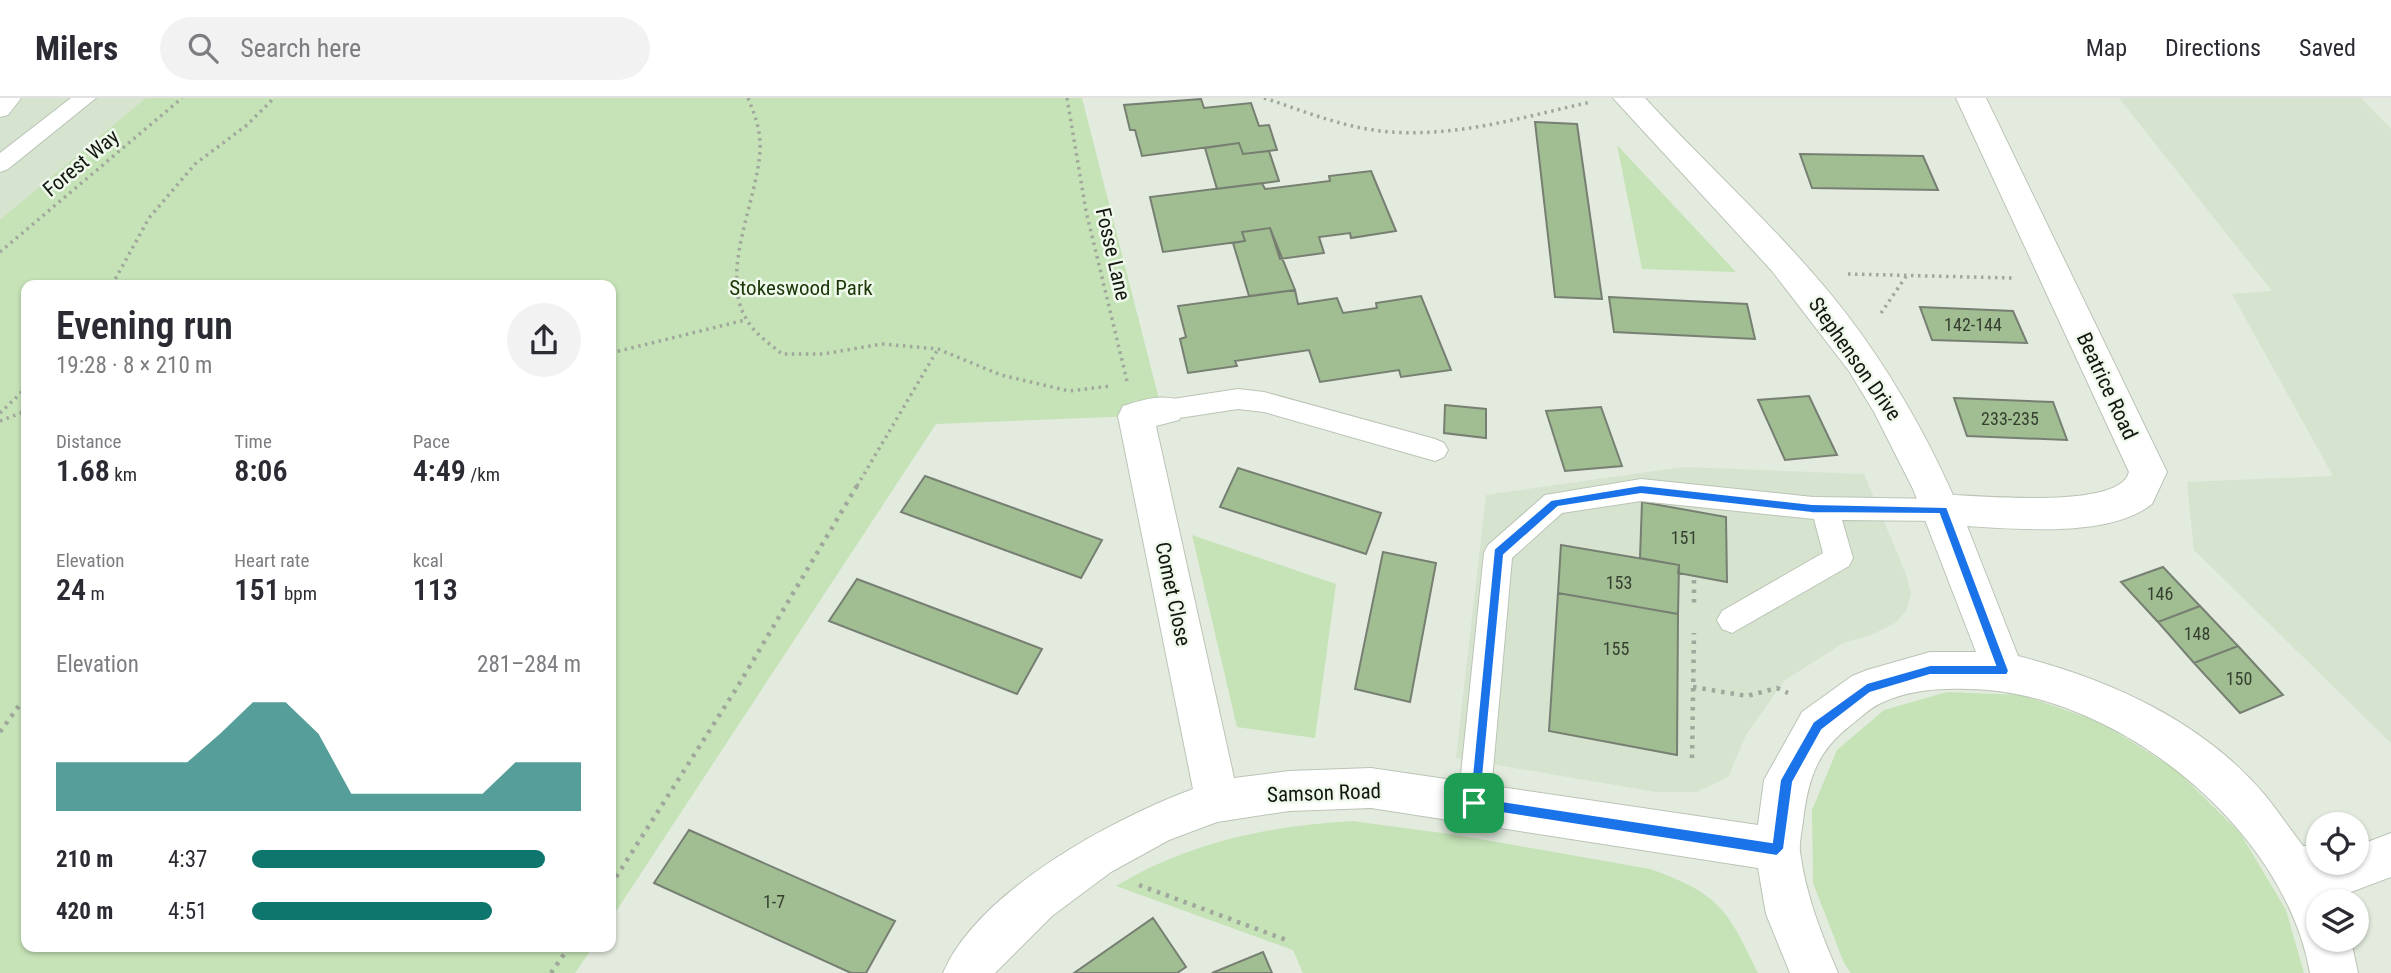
<!DOCTYPE html>
<meta charset="utf-8">
<style>
body{margin:0;font-family:"Roboto Condensed",sans-serif;background:#f2f2f3;color:#2b2b33;height:100vh;display:flex;flex-direction:column;font-size:26px;white-space:nowrap}
*{box-sizing:border-box;margin:0}
p{font-size:23px;color:#7c7c81}
.icon{flex:none;width:38px;height:38px;fill:none;stroke:currentColor;stroke-width:2;stroke-linecap:round;stroke-linejoin:round}
.map{position:relative;flex:1;overflow:hidden}
.drawer{position:absolute;left:21px;top:182px;width:595px;height:672px;display:flex;flex-direction:column;background:#fff;border-radius:14px;box-shadow:0 2px 5px #0004}
.drawer>*{flex:none}
.tools{position:absolute;left:2306px;top:714px;display:grid;gap:14px}
.tools a{display:grid;place-items:center;width:63px;height:63px;border-radius:50%;background:#fff;box-shadow:0 2px 5px #0004;font-size:35px}
.pin{position:absolute;display:grid;place-items:center;width:60px;height:60px;color:#fff;margin:-30px;border-radius:14px;box-shadow:0 4px 10px #0006}
.round{display:grid;place-items:center;flex:none;width:74px;height:74px;border-radius:37px;background:#f2f2f3}
.headline{display:flex;align-items:center;justify-content:space-between;height:119px;padding:0 35px}
h1{font-size:38px;font-weight:600;line-height:52px}
.stats{display:grid;grid-template-columns:repeat(3,1fr);gap:10px;height:119px;padding:7px 35px}
.stats div{display:grid;align-content:center}
.stats b{font-size:30px;font-weight:600}
.stats small{font-size:19px;font-weight:400}
.stats p{font-size:19px}
.chart{height:196px;padding:14px 35px}
.chart p{display:flex;justify-content:space-between}
.chart svg{width:100%;height:126px;margin-top:7px;fill:#0f766e;opacity:.7}
ul{padding:0 35px;list-style:none;font-size:23px}
li{display:grid;grid-template-columns:112px 84px 1fr;align-items:center;height:52px}
li i{height:18px;border-radius:9px;background:#0f766e}
header{display:flex;align-items:center;gap:42px;box-sizing:border-box;height:98px;padding:0 35px;background:#fff;border-bottom:2px solid #e1e1e2}
header strong{font-size:33px}
nav{display:flex;gap:38px;margin-inline-start:auto;font-size:24px}
.search{width:490px;height:63px;background:#f2f2f3;display:flex;align-items:center;gap:18px;box-sizing:border-box;padding:0 24px;border-radius:38px;color:#7c7c81;font-size:26px}
.map>svg:first-child{display:block}
.built{fill:#d5e3cf}
.green{fill:#c5e3b6}
.building{fill:#a0be91;stroke:#777f73;stroke-width:2}
.lines{fill:none;stroke-linecap:round;stroke-linejoin:round}
.lane-casing{stroke:#bbc4b6;stroke-width:2}
.street-casing{stroke:#bbc4b6;stroke-width:2}
.path-far1{stroke:#a0a79c;stroke-width:3.5;stroke-dasharray:2.5 4.5;stroke-linecap:butt}
.path{stroke:#a0a79c;stroke-width:4.5;stroke-dasharray:3.5 6;stroke-linecap:butt}
.lane{fill:#fff;fill-rule:evenodd}
.street{fill:#fff;fill-rule:evenodd}
.route{fill:#1a73e8;stroke:#fff;stroke-width:2;fill-rule:evenodd}
.labels{text-anchor:middle;stroke-width:5;stroke-linejoin:round;paint-order:stroke}
.number-label{font-size:18px;fill:#363f30}
.street-label{font-size:21px;fill:#121510;stroke:#eff9eb}
.park-label{font-size:21px;fill:#1b3707;stroke:#eff9eb}
</style>
<header>
<strong>Milers</strong>
<div class="search"><svg class="icon" aria-label="search" viewBox="0 0 24 24"><circle cx="10" cy="10" r="6"/><path d="M15 15l6 6"/></svg>Search here</div>
<nav><a>Map</a><a>Directions</a><a>Saved</a></nav>
</header>
<div class="map">
<svg width="2391" height="875" viewBox="0 0 2391 875">
<rect width="100%" height="100%" fill="#e2ebde"/>
<path class="built" d="M0 0H151L0 125Z
M2119 0H2361L2391 31V645L2194 452 2187 384 2333 378 2232 196 2272 193Z
M1683 369 1864 376 1906 476 1911 496 1906 513 1895 525 1871 537 1843 545 1784 583 1746 637 1728 679 1696 694H1656L1456 660 1486 397Z"/>
<path class="green" d="M146 0H1082L1162 313 1136 318 936 326 611 821V187H26V849H593L575 875H0V122Z
M1617 47 1736 174 1642 171Z
M1192 437 1336 486 1315 640 1237 629Z
M1947 594 2022 597 2100 624 2175 671 2240 735 2286 812 2304 875H1851L1844 865 1813 785 1812 712 1837 652 1884 612Z
M1352 723 1457 737 1650 771C1720 796 1727 811 1758 875H1303L1293 852 1116 788C1189 744 1268 728 1352 723Z"/>
<path class="building" d="M1201 1 1204 10 1251 5 1259 28 1269 27 1277 52 1243 56 1239 45 1142 58 1135 32H1130L1124 7Z
M1535 24 1577 26 1602 201 1555 199Z
M1239 45 1243 56 1269 53 1279 83 1217 91 1205 50Z
M1800 56 1923 58 1938 92 1812 90Z
M1371 73 1396 133 1351 140 1350 135 1319 139 1324 155 1280 161 1270 130 1242 134 1245 143 1163 154 1150 99 1262 85 1265 91 1330 83 1329 78Z
M1270 130 1295 192 1249 198 1233 145 1245 143 1242 134Z
M1295 192 1298 206 1337 200 1343 215 1377 210 1376 205 1421 198 1451 272 1401 279 1399 272 1320 284 1309 252 1235 263 1237 268 1188 275 1180 241 1186 239 1178 208Z
M1609 199 1747 206 1755 241 1614 234Z
M1920 209 2013 213 2027 245 1932 242Z
M1809 298 1837 357 1785 362 1758 302Z
M1954 300 2053 304 2067 342 1967 338Z
M1445 307 1486 311V340L1444 335Z
M1601 309 1622 368 1565 373 1546 313Z
M1238 370 1381 415 1366 456 1220 409Z
M925 378 1102 442 1081 480 901 414Z
M1642 404 1726 419 1727 484 1678 475 1679 467 1640 460Z
M1561 447 1679 467 1678 516 1558 495Z
M1383 454 1436 465 1410 604 1355 591Z
M2163 469 2200 508 2158 524 2121 484Z
M857 481 1042 551 1017 596 829 523Z
M1558 495 1678 516 1677 657 1549 633Z
M2200 508 2238 548 2194 565 2158 524Z
M2238 548 2283 597 2240 615 2194 565Z
M689 732 895 823 866 875H851L654 785Z
M1153 820 1186 869 1177 875H1074Z
M1263 854 1272 875H1212Z"/>
<g class="lines">
<g class="lane-casing">
<path id="lane" d="M0 0H21L8 17 0 19Z
M71 0H96L8 71 0 74V55Z
M1238 291 1264 294 1435 341 1444 345 1448 352 1444 359 1435 363 1264 314 1238 311 1166 322 1157 319 1153 312 1157 305 1166 302Z
M1641 381 1813 399 1943 401 1953 404 1957 412 1953 420 1943 423 1842 422 1853 460 1849 468 1732 535 1722 531 1717 522 1722 513 1823 455 1814 421 1641 403 1562 415 1512 460 1490 705 1485 716 1474 720 1463 716 1458 705 1484 455 1488 447 1545 397Z"/>
</g>
<g class="street-casing">
<path id="street" d="M1613 0H1645C1711 72 1785 137 1845 214 1888 270 1924 332 1953 397 1986 398 2121 411 2129 374L1956 0H1986L2167 374 2152 406C2110 440 2018 431 1967 428L2018 558C2109 581 2202 623 2264 696 2278 713 2290 731 2303 748H2319V765H2357V748L2391 735V779L2351 794 2328 793 2334 803H2319V842H2351L2358 875H2310C2285 730 2116 593 1969 591 1938 590 1909 592 1881 605 1870 610 1860 620 1851 627 1817 653 1808 681 1803 723 1802 733 1799 744 1800 754 1806 798 1821 835 1838 875H1790L1766 816 1758 770 1371 710 1289 713 1217 724 1169 742 1111 774 1052 818 995 875H943C978 793 1112 721 1193 691L1118 318 1123 308C1142 302 1160 296 1179 302L1184 312 1179 322 1156 328 1234 680 1289 673 1371 670 1758 727 1764 682 1802 614 1852 578 1867 572 1930 554H1976L1913 391 1874 314 1849 273 1772 173Z"/>
</g>
<path class="path-far1" d="M748 0C755 17 761 33 760 52 758 101 718 177 747 222 755 236 770 246 782 256H823L882 246 938 251 1001 277 1069 293 1111 288
M1067 0 1086 113 1127 283
M1264 0C1298 11 1332 25 1367 31 1443 44 1518 20 1591 4
M0 154 182 0
M1848 176 2012 180
M112 187 149 120 195 66 247 27 274 0
M1881 215 1907 177
M611 255 745 222
M0 315 26 290
M0 323 26 313
M857 388 938 251"/>
<path class="path" d="M1694 482V509
M1693 589 1747 598 1777 590 1788 595
M0 634 26 598
M1692 660 1694 535
M611 787 738 588 858 386
M1139 787 1289 843
M551 875 569 849"/>
<use href="#lane" class="lane"/>
<use href="#street" class="street"/>
</g>
<path class="route" d="M1641 387 1812 406 1947 409 2009 573 2007 577H1930L1870 595 1822 632 1793 684 1784 751 1777 758 1469 710 1494 451 1551 402ZM1641 396 1812 415 1939 416 1995 567H1930L1867 585 1813 624 1780 682 1772 744 1481 700 1504 457 1558 409Z"/>
<g class="labels">
<g class="number-label">
<text x="1973" y="233">142-144</text>
<text x="2010" y="327">233-235</text>
<text x="1684" y="446">151</text>
<text x="1619" y="491">153</text>
<text x="2160" y="502">146</text>
<text x="2197" y="542">148</text>
<text x="1616" y="557">155</text>
<text x="2239" y="587">150</text>
<text x="774" y="810">1-7</text>
</g>
<g class="street-label">
<text transform="translate(81 65) rotate(-40)" y="7">Forest Way</text>
<text transform="translate(1113 156) rotate(77)" y="7">Fosse Lane</text>
<text transform="translate(1855 261) rotate(55)" y="7">Stephenson Drive</text>
<text transform="translate(2107 288) rotate(65)" y="7">Beatrice Road</text>
<text transform="translate(1173 496) rotate(78)" y="7">Comet Close</text>
<text transform="translate(1324 695) rotate(-2)" y="7">Samson Road</text>
</g>
<g class="park-label">
<text x="801" y="197">Stokeswood Park</text>
</g>
</g>
</svg>
<div class="tools">
<a><svg class="icon" aria-label="locate" viewBox="0 0 24 24"><circle cx="12" cy="12" r="6"/><path d="M12 2v4M12 18v4M2 12h4M18 12h4"/></svg></a>
<a><svg class="icon" aria-label="layers" viewBox="0 0 24 24"><path d="M12 4l9 5-9 5-9-5zM3 14l9 5 9-5"/></svg></a>
</div>
<div class="pin" style="left:1474px;top:705px;background:#1e9e55"><svg class="icon" aria-label="arrive" viewBox="0 0 24 24"><path d="M6 21V4h12l-3 4 3 4H6"/></svg></div>
<section class="drawer">
<div class="headline"><div><h1>Evening run</h1><p>19:28 · 8 × 210 m</p></div><a class="round"><svg class="icon" aria-label="share" viewBox="0 0 24 24"><path d="M12 15V3M7 8l5-5 5 5M5 13v7h14v-7"/></svg></a></div>
<div class="stats">
<div><p>Distance</p><b>1.68<small> km</small></b></div>
<div><p>Time</p><b>8:06</b></div>
<div><p>Pace</p><b>4:49<small> /km</small></b></div>
</div>
<div class="stats">
<div><p>Elevation</p><b>24<small> m</small></b></div>
<div><p>Heart rate</p><b>151<small> bpm</small></b></div>
<div><p>kcal</p><b>113</b></div>
</div>
<div class="chart"><p><span>Elevation</span>281–284 m</p>
<svg viewBox="0 0 160 44" preserveAspectRatio="none"><path d="M0 44V27L10 27L20 27L30 27L40 27L50 17L60 6L70 6L80 17L90 38L100 38L110 38L120 38L130 38L140 27L150 27L160 27V44z"/></svg>
</div>
<ul>
<li><b>210 m</b>4:37<i style="width:89%"></i></li>
<li><b>420 m</b>4:51<i style="width:73%"></i></li>
</ul>
</section>
</div>
